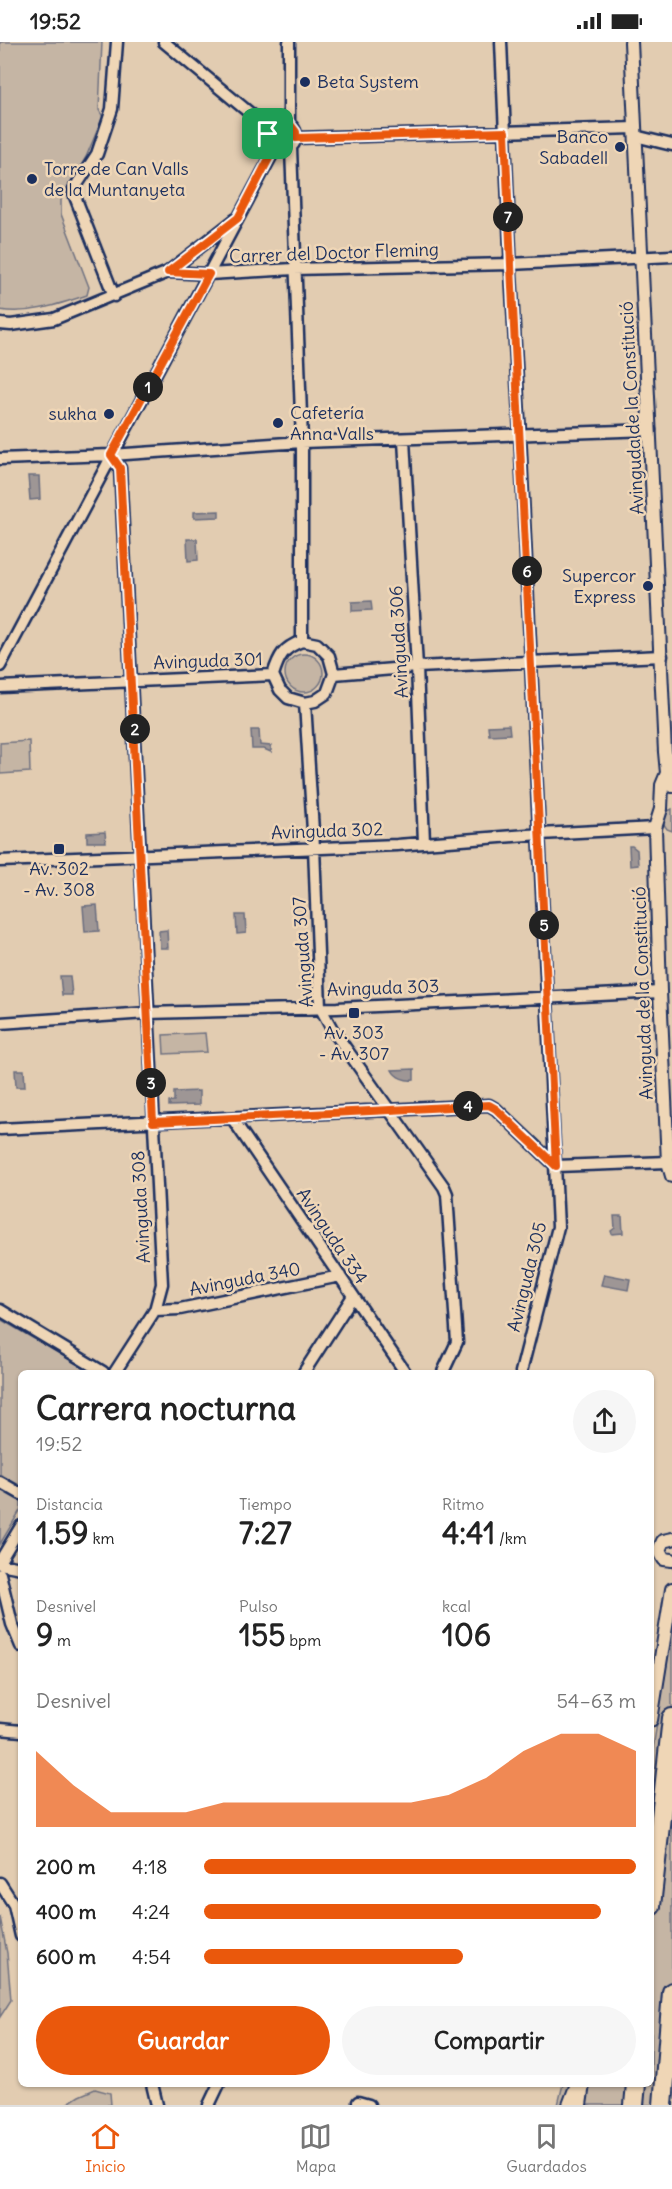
<!DOCTYPE html>
<html lang="es">
<meta charset="utf-8">
<style>
body{margin:0;font-family:Delius,sans-serif;background:#f6f6f6;color:#222;height:100vh;display:flex;flex-direction:column;font-size:22px;white-space:nowrap}
*{box-sizing:border-box;margin:0}
p{font-size:20px;color:#767676}
.icon{flex:none;width:33px;height:33px;fill:none;stroke:currentColor;stroke-width:2;stroke-linecap:round;stroke-linejoin:round}
.map{position:relative;flex:1;overflow:hidden}
.drawer{position:absolute;left:18px;top:1328px;width:636px;height:717px;display:flex;flex-direction:column;background:#fff;border-radius:9px;box-shadow:0 2px 4px #0004}
.drawer>*{flex:none}
.pin{position:absolute;display:grid;place-items:center;width:51px;height:51px;color:#fff;margin:-26px;border-radius:12px;box-shadow:0 3px 9px #0006}
.km{position:absolute;width:30px;height:30px;margin:-15px;border-radius:50%;background:#222;color:#fff;font-size:16px;line-height:30px;text-align:center}
.round{display:grid;place-items:center;flex:none;width:63px;height:63px;border-radius:32px;background:#f6f6f6}
.overview{display:flex;align-items:center;justify-content:space-between;height:102px;padding:0 18px}
h1{font-size:33px;font-weight:700;line-height:45px}
.stats{display:grid;grid-template-columns:repeat(3,1fr);gap:9px;height:102px;padding:6px 18px}
.stats div{display:grid;align-content:center}
.stats b{font-size:30px;font-weight:700}
.stats small{font-size:16px;font-weight:400}
.stats p{font-size:16px}
.chart{height:168px;padding:12px 18px}
.chart p{display:flex;justify-content:space-between}
.chart svg{width:100%;height:108px;margin-top:6px;fill:#ea580c;opacity:.7}
.cta{display:flex;gap:12px;margin-top:auto;padding:12px 18px}
.cta a{flex:1;height:69px;border-radius:36px;background:#ea580c;color:#fff;font-size:24px;font-weight:700;line-height:69px;text-align:center}
.cta a+a{background:#f6f6f6;color:#222}
ul{padding:0 18px;list-style:none;font-size:20px}
li{display:grid;grid-template-columns:96px 72px 1fr;align-items:center;height:45px}
li i{height:15px;border-radius:8px;background:#ea580c}
.status{display:flex;justify-content:space-between;align-items:center;height:42px;padding:0 30px;background:#fff;direction:ltr}
.status svg{height:16px;fill:currentColor}
.tab-bar{display:flex;justify-content:space-around;align-items:center;height:84px;border-top:2px solid #e0e0e0;background:#fff;font-size:16px;color:#767676}
.tab-bar a{display:grid;justify-items:center;gap:3px}
.tab-bar .current{color:#ea580c}
.map>svg:first-child{display:block}
.green{fill:#c5b5a4;stroke:#707281;stroke-width:1.5}
.water{fill:#9e9695;stroke:#6a6d7f;stroke-width:1.5}
.lines{fill:none;stroke-linecap:round;stroke-linejoin:round}
.minor-casing{stroke:#1b2f5e;stroke-width:15}
.tertiary-casing{stroke:#1b2f5e;stroke-width:16}
.motorway-casing{stroke:#1b2f5e;stroke-width:22}
.minor{stroke:#efd6b6;stroke-width:10}
.tertiary{stroke:#efd6b6;stroke-width:12}
.motorway{stroke:#efd6b6;stroke-width:18}
.route-casing{stroke:#fff;stroke-width:12}
.route{stroke:#ea580c;stroke-width:8}
.poi-dot{fill:#1b2f5e;stroke:#efd6b6;stroke-width:2}
.labels{text-anchor:middle;stroke-width:5;stroke-linejoin:round;paint-order:stroke}
.poi-label{font-size:18px;fill:#1b2f5e;stroke:#efd6b6;text-anchor:start}
.street-label{font-size:18px;fill:#1b2f5e;stroke:#efd6b6}
</style>
<div class="status"><b>19:52</b><svg viewBox="0 0 49 12"><path d="M0 12V9h3v3zM5 12V6h3v6zM10 12V3h3v9zM15 12V0h3v12zM26 1h20v11H26zM47 4h2v5h-2z"/></svg></div>
<div class="map">
<svg width="672" height="2063" viewBox="0 0 672 2063">
<rect width="100%" height="100%" fill="#e2ccb1"/>
<filter id="ink" filterUnits="userSpaceOnUse"><feTurbulence type="fractalNoise" baseFrequency=".0167" numOctaves="2"/><feDisplacementMap in="SourceGraphic" scale="12" xChannelSelector="R" yChannelSelector="G"/><feConvolveMatrix kernelMatrix="1 2 1 2 8 2 1 2 1" color-interpolation-filters="sRGB"/></filter>
<g filter="url(#ink)">
<path class="green" d="M0 0H102L99 68 103 75 86 115 61 157V172L89 245 87 253C59 262 29 273 0 268Z
M274 94a8 8 0 1 1 16 0a8 8 0 1 1-16 0Z
M285 631a19 19 0 1 1 38 0a19 19 0 1 1-38 0Z
M29 699 30 730 0 732V701Z
M672 767V789L667 787 663 781 666 770Z
M205 991 207 1010 164 1012 163 993Z
M0 1277 91 1330H21V1467L0 1502Z
M672 1591V2063H558L563 2042H651V1718Z
M0 1875 7 1911 11 1958 0 1975Z
M95 2047 110 2051 111 2063H65L79 2054Z"/>
<path class="water" d="M28 434H39L40 457 30 458Z
M219 469V475L194 476V470Z
M187 497H197L198 518 188 519Z
M371 559 372 568 352 569V560Z
M509 683 510 692 489 693 488 684Z
M251 688H259L260 703 271 704V710L264 707H252Z
M105 790 106 800H87V791Z
M629 804H632L637 808 638 823 630 824Z
M97 863 99 889 85 890 83 864Z
M236 873H245L246 891 237 892Z
M167 888 168 906H160L159 889Z
M60 934H70L72 953H62Z
M414 1027V1038C406 1039 396 1036 392 1028Z
M15 1028H24L25 1045H16Z
M199 1049V1063L169 1064V1060L174 1059V1050Z
M614 1174H622L623 1191 612 1192 611 1189 615 1186Z
M604 1232 630 1237 628 1248 601 1243Z"/>
<g class="lines">
<g class="minor-casing">
<path id="minor" d="M164 0 269 87
M501 0 511 231 520 392 558 1185 521 1330
M268 94a14 14 0 1 1 28 0a14 14 0 1 1-28 0Z
M289 81V0
M635 94 672 103
M296 96 635 86
M291 106 302 400V599
M168 230 236 177
M114 254 74 152V147L97 112 112 67 117 0
M0 282 11 283 54 277 168 230 209 232 294 227 510 222 672 214
M404 398 417 625 424 800
M111 413 120 426C135 698 148 970 162 1242L155 1268 115 1330
M0 417 111 413 302 400 650 388
M302 599 317 602 329 614 334 632 327 651 315 659 305 661 288 656 280 648 273 633C279 614 283 606 302 599Z
M0 624 275 107
M334 632 417 625 662 614
M0 645 273 633
M305 661 314 805 320 965 332 987 444 1145 447 1152 457 1300 443 1330
M0 819 397 803 540 792 655 786
M0 981 147 971 337 966 660 950
M232 1076 405 1330
M0 1087 489 1063 496 1067 556 1124 668 1120
M0 1268 103 1330
M155 1268 180 1267 340 1234
M304 1330 353 1254
M0 1440 21 1452
M0 1519 21 1484
M0 1522 21 1526
M0 1532 12 1582 21 1604
M0 1687 21 1689
M0 1841 14 1863 21 1894
M152 2042 157 2063
M358 2060 369 2063
M209 2063 219 2042"/>
</g>
<g class="tertiary-casing">
<path id="tertiary" d="M631 0 665 710 667 731 672 744
M667 731 662 743 661 767 655 786 660 950 668 1120 672 1134
M672 1497 663 1499 659 1508 664 1517 672 1518
M651 1678 672 1547
M569 2063 577 2042
M580 2063 583 2042"/>
</g>
<g class="motorway-casing">
<path id="motorway" d="M651 1864 672 1676
M634 2063 636 2042
M663 2063 672 1950"/>
</g>
<use href="#minor" class="minor"/>
<use href="#tertiary" class="tertiary"/>
<use href="#motorway" class="motorway"/>
</g>
</g>
<g class="lines" filter="url(#ink)">
<g class="route-casing">
<path id="route" d="M281 80 289 81 296 90V96L505 90C520 435 539 780 556 1124L496 1067 489 1063 153 1080 120 426 111 413 209 232 168 230 238 176 274 107 268 99 269 87 275 81Z"/>
</g>
<use href="#route" class="route"/>
</g>
<g class="poi-dot">
<circle cx="305" cy="40" r="6"/>
<circle cx="620" cy="105" r="6"/>
<circle cx="32" cy="137" r="6"/>
<circle cx="109" cy="372" r="6"/>
<circle cx="278" cy="381" r="6"/>
<circle cx="648" cy="544" r="6"/>
<rect x="53" y="801" width="12" height="12" rx="3"/>
<rect x="348" y="965" width="12" height="12" rx="3"/>
</g>
<g class="labels">
<g class="poi-label">
<text x="317" y="46">Beta System</text>
<text x="608" y="101" text-anchor="end">Banco<tspan x="608" dy="21">Sabadell</tspan></text>
<text x="44" y="133">Torre de Can Valls<tspan x="44" dy="21">de la Muntanyeta</tspan></text>
<text x="290" y="377">Cafetería<tspan x="290" dy="21">Anna Valls</tspan></text>
<text x="97" y="378" text-anchor="end">sukha</text>
<text x="636" y="540" text-anchor="end">Supercor<tspan x="636" dy="21">Express</tspan></text>
<text x="59" y="833" text-anchor="middle">Av. 302<tspan x="59" dy="21">- Av. 308</tspan></text>
<text x="354" y="997" text-anchor="middle">Av. 303<tspan x="354" dy="21">- Av. 307</tspan></text>
</g>
<g class="street-label">
<text transform="translate(334 211) rotate(-2)" y="6">Carrer del Doctor Fleming</text>
<text transform="translate(632 366) rotate(-93)" y="6">Avinguda de la Constitució</text>
<text transform="translate(399 600) rotate(-93)" y="6">Avinguda 306</text>
<text transform="translate(208 619) rotate(-2)" y="6">Avinguda 301</text>
<text transform="translate(327 789) rotate(-2)" y="6">Avinguda 302</text>
<text transform="translate(303 910) rotate(-94)" y="6">Avinguda 307</text>
<text transform="translate(383 946) rotate(-2)" y="6">Avinguda 303</text>
<text transform="translate(643 951) rotate(-92)" y="6">Avinguda de la Constitució</text>
<text transform="translate(141 1165) rotate(-93)" y="6">Avinguda 308</text>
<text transform="translate(332 1194) rotate(56)" y="6">Avinguda 334</text>
<text transform="translate(527 1235) rotate(-76)" y="6">Avinguda 305</text>
<text transform="translate(245 1237) rotate(-11)" y="6">Avinguda 340</text>
</g>
</g>
</svg>
<div class="pin" style="left:268px;top:92px;background:#1e9e55"><svg class="icon" aria-label="arrive" viewBox="0 0 24 24"><path d="M6 21V4h12l-3 4 3 4H6"/></svg></div>
<b class="km" style="left:148px;top:345px">1</b>
<b class="km" style="left:135px;top:687px">2</b>
<b class="km" style="left:151px;top:1041px">3</b>
<b class="km" style="left:468px;top:1064px">4</b>
<b class="km" style="left:544px;top:883px">5</b>
<b class="km" style="left:527px;top:529px">6</b>
<b class="km" style="left:508px;top:175px">7</b>
<section class="drawer">
<div class="overview"><div><h1>Carrera nocturna</h1><p>19:52</p></div><a class="round"><svg class="icon" aria-label="share" viewBox="0 0 24 24"><path d="M12 15V3M7 8l5-5 5 5M5 13v7h14v-7"/></svg></a></div>
<div class="stats">
<div><p>Distancia</p><b>1.59<small> km</small></b></div>
<div><p>Tiempo</p><b>7:27</b></div>
<div><p>Ritmo</p><b>4:41<small> /km</small></b></div>
</div>
<div class="stats">
<div><p>Desnivel</p><b>9<small> m</small></b></div>
<div><p>Pulso</p><b>155<small> bpm</small></b></div>
<div><p>kcal</p><b>106</b></div>
</div>
<div class="chart"><p><span>Desnivel</span>54–63 m</p>
<svg viewBox="0 0 160 44" preserveAspectRatio="none"><path d="M0 44V13L10 27L20 38L30 38L40 38L50 34L60 34L70 34L80 34L90 34L100 34L110 31L120 24L130 13L140 6L150 6L160 13V44z"/></svg>
</div>
<ul>
<li><b>200 m</b>4:18<i style="width:100%"></i></li>
<li><b>400 m</b>4:24<i style="width:92%"></i></li>
<li><b>600 m</b>4:54<i style="width:60%"></i></li>
</ul>
<div class="cta"><a>Guardar</a><a>Compartir</a></div>
</section>
</div>
<nav class="tab-bar">
<a class="current"><svg class="icon" aria-label="home" viewBox="0 0 24 24"><path d="M3 11l9-7 9 7M6 9v11h12V9"/></svg>Inicio</a>
<a><svg class="icon" aria-label="map" viewBox="0 0 24 24"><path d="M3 6l6-2 6 2 6-2v14l-6 2-6-2-6 2zM9 4v14M15 6v14"/></svg>Mapa</a>
<a><svg class="icon" aria-label="saved" viewBox="0 0 24 24"><path d="M7 4h10v16l-5-4-5 4z"/></svg>Guardados</a>
</nav>
